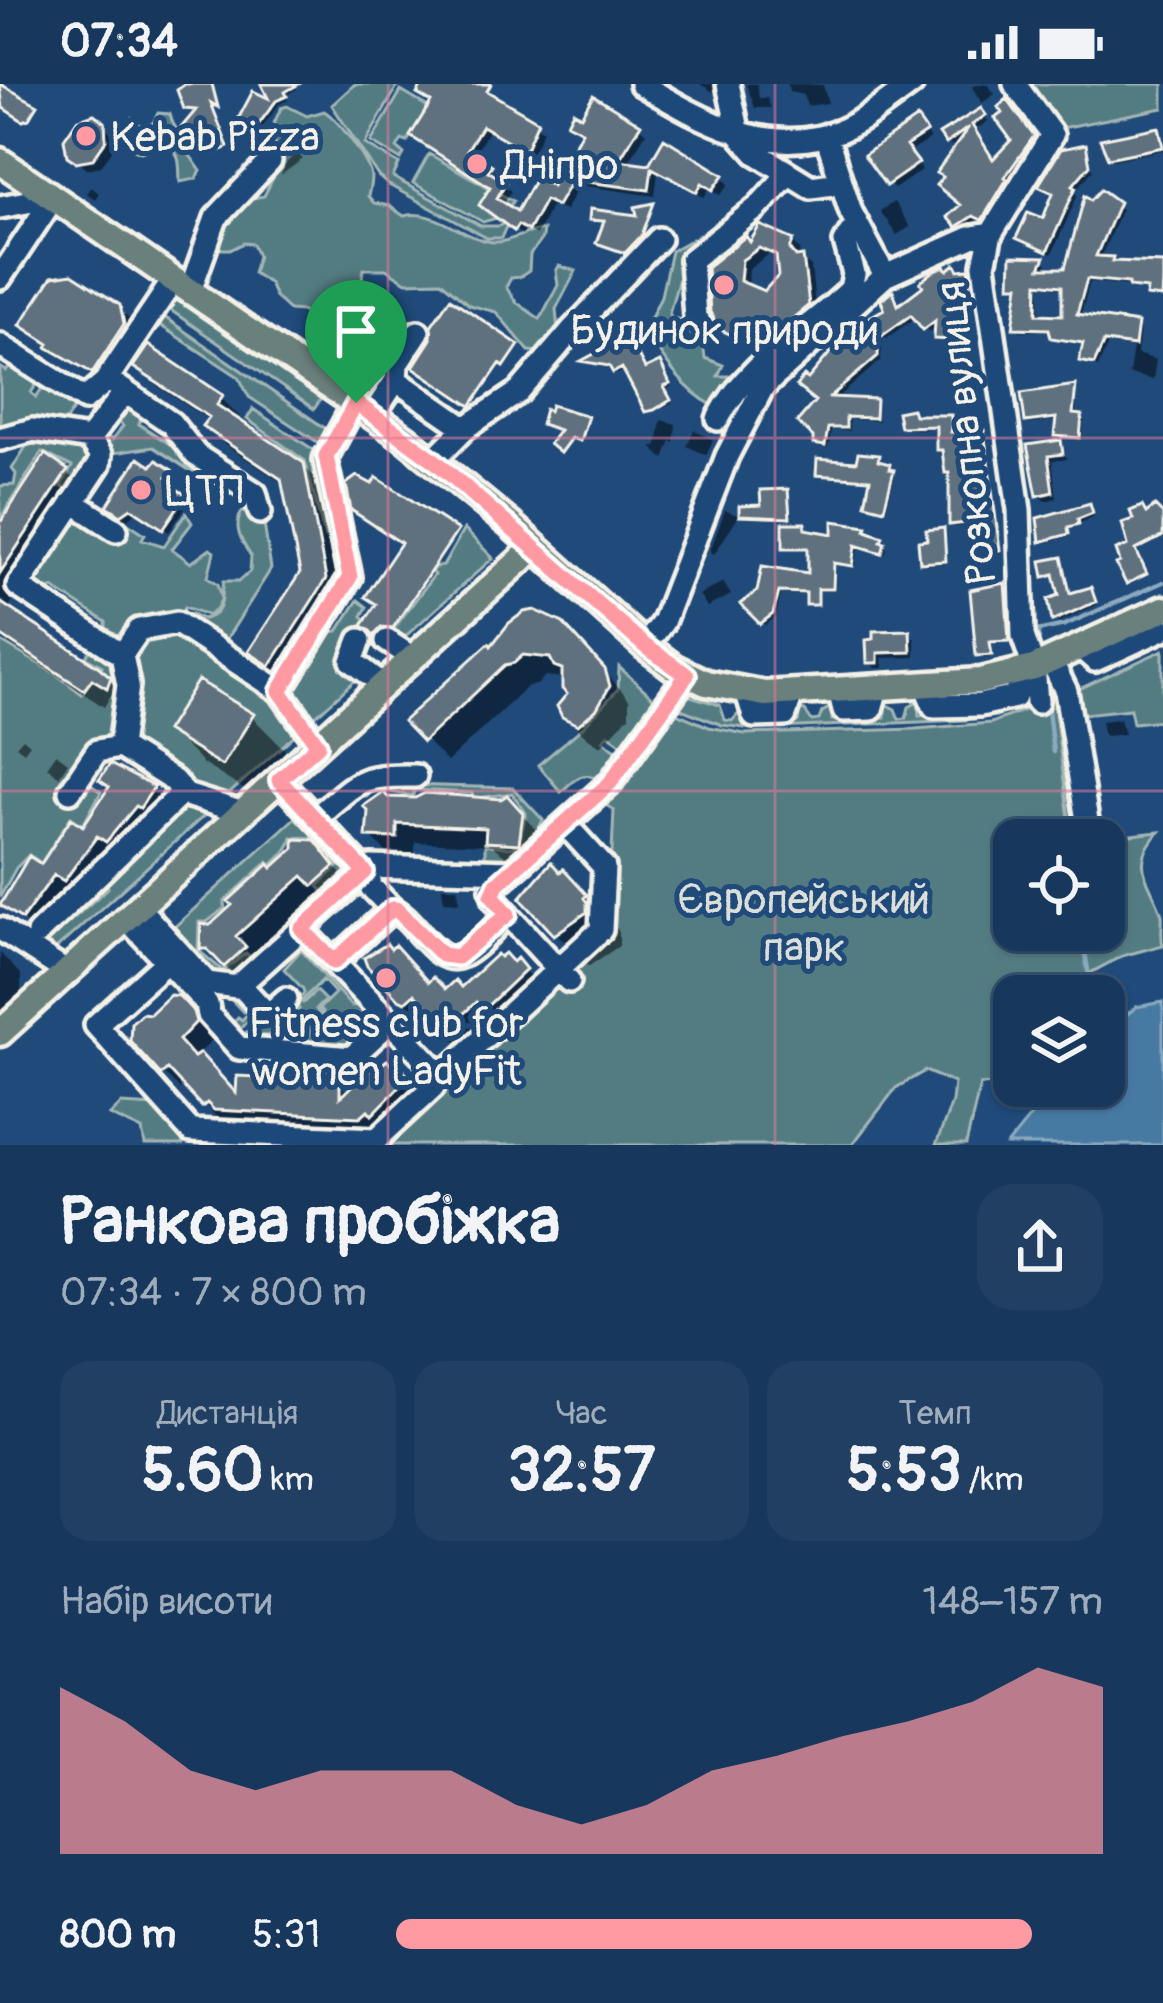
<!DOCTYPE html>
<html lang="uk">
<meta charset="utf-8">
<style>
body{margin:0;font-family:Pangolin,sans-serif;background:#203f62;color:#f1f3f6;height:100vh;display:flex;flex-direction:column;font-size:45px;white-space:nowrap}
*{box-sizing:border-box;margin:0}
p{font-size:39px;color:#9eacbb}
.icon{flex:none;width:66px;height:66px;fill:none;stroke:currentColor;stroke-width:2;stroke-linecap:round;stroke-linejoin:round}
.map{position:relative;height:1061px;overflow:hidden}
.sheet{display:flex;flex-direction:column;background:#17385c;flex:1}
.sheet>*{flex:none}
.fabs{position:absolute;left:993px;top:735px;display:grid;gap:24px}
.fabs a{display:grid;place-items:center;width:132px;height:132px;border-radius:24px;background:#17385c;box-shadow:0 3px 9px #0004,0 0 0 3px #365272;font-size:60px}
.pin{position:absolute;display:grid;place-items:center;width:102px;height:102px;color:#fff;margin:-123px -51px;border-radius:50% 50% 50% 0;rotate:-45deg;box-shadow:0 0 12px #0007}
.pin .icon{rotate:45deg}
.round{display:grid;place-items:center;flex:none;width:126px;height:126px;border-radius:36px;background:#203f62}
.overview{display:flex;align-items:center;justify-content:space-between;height:204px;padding:0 60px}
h1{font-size:66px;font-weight:700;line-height:90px}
.figures{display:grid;grid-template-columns:repeat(3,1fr);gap:18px;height:204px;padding:12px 60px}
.figures div{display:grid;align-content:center;border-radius:30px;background:#203f62;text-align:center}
.figures b{font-size:60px;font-weight:700}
.figures small{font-size:33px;font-weight:400}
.figures p{font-size:33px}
.chart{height:336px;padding:24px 60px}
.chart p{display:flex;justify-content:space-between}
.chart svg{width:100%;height:216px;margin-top:12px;fill:#ff9aa2;opacity:.7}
ul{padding:0 60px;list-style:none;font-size:39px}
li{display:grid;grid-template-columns:192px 144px 1fr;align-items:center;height:90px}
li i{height:30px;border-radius:15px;background:#ff9aa2}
.status{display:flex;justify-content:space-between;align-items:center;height:84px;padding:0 60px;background:#17385c;direction:ltr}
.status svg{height:33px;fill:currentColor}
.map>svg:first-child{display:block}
.green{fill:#527b82;stroke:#a3b6b5;stroke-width:3}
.water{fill:#467aa3;stroke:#8caabf;stroke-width:3}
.shadow{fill:#0007;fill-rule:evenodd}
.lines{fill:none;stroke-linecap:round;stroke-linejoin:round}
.stream{stroke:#8caabf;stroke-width:4.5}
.building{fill:#5e6f7e;stroke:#f4f1e8;stroke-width:3;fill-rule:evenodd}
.minor-casing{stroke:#f4f1e8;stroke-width:30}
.major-casing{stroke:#f4f1e8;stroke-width:33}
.minor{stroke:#1f4a7a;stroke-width:21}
.major{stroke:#6a807c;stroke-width:24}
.route-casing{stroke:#fff;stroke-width:24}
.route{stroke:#ff9aa2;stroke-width:15}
.grid{fill:none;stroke:#d87a9a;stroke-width:3;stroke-opacity:0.55}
.poi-dot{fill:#ff9aa2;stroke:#1f4a7a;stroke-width:4.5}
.labels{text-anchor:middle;stroke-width:10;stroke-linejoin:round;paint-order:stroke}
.poi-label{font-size:42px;fill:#f4f1e8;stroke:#1f4a7a;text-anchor:start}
.street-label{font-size:42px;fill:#f4f1e8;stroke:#1f4a7a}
.park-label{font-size:42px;fill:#dcdfd9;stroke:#1f4a7a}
</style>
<div class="status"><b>07:34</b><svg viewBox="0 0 49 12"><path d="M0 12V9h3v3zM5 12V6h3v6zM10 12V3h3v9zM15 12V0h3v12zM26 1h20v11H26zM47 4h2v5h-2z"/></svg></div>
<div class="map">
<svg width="1163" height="1061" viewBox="0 0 1163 1061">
<rect width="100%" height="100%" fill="#1f4a7a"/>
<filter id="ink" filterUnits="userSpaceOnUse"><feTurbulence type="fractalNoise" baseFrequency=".00833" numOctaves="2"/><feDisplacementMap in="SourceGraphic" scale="24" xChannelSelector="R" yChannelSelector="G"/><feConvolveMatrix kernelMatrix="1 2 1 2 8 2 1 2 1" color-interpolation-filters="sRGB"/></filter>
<g filter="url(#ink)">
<path class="green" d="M355 0H392L397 3 365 60 399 80 393 93 481 142H499L509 136 501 154H487L387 100 378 92 332 21Z
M1022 0H1163V24L1062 44 1056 42Z
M401 7 428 23 407 58 402 56 397 64 404 70 401 76 371 58Z
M287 22 307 32 324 27C338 35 368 76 371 92 371 96 369 108 368 112L374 119 389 122 404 132C435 124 459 152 487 157 508 162 524 146 543 146L542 154 530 171 529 187 520 193 511 194 506 203 516 218 540 235 558 201 556 187 559 182 576 187 556 225 558 247 538 268 529 267 496 228 469 221 441 197 406 198 386 185H364L362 194 386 221 388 237 377 253C354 258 344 234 329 223L312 235 302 227 289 226 275 213 269 199 253 189 258 172 253 160 244 159 232 165H222L212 155 214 148 248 115 264 112 276 88 274 39 281 24Z
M158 29 170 30C173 44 180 53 195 52L189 70 201 87 196 95 180 98C179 80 182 67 163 58L141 68 134 65 138 58 133 35 143 43 153 39Z
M429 70 513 117 504 132 483 138 413 99Z
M705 148 710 150 678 198 669 229 672 234 688 237 677 258 703 259 705 274 723 281 718 292H730L731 297 712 321C683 306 662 273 645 246L661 212 671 167Z
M172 213 321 315 314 325 163 221Z
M157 228 332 349 325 363 249 313 239 293 155 238Z
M13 281 42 292 31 309 36 313 48 296 79 316 63 341 0 350V283L6 287Z
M125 320 142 330 139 340 188 372 192 388 153 363 114 369 105 362V351L112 356 123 342 115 333Z
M253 325 321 371 337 450 325 453 305 377 247 335Z
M32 353 74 359 86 367 89 378 70 408 61 402 72 383 42 368 0 435V402L14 401 16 390 12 385Z
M243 426 264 440 271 485 224 559 188 536 192 530 203 535C227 530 220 512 224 497H239L250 487 251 472C241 458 232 442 243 426Z
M186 429 192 439 172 465 191 479 210 465 214 468 208 493 218 500 222 514 216 526 208 531 185 523 179 533 120 557 106 550V538L53 504 44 509 32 506 30 491 70 435 79 432 114 452 125 437 145 450 142 455 164 462Z
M464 445 493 474 400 557 389 551 434 491 431 487 435 483 443 482Z
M358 516 367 523 362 532 365 535 343 575 360 592 309 638 290 604 327 548 338 547Z
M171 545 273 610 299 647 221 717 187 706 130 662 131 575 141 554Z
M0 557 56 590 82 610 102 582 86 573 93 562C128 587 126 619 106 656L96 655 62 705 85 697 101 708 83 741 71 733 41 779 29 771 16 784 0 813Z
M1163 566V636L1133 639 1130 625 1084 630 1075 607Z
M619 583 657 617 626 663 608 650 603 656 620 669 599 697C583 684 573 697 561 708L538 681 581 645 618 605Z
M684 610 720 621 725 636 732 637 743 625 746 640 798 637V625L805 627 812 637 819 636 822 628 831 623 832 636 885 633V620L895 625 899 635 906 634 909 623 918 618 919 632 1031 618 996 632 967 636 752 645 722 641 673 622Z
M1060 612 1062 617 1054 622 1072 756H1014V846H1104V756H1085L1159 748C1128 781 1151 797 1162 831 1163 842 1160 850 1163 861L1122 872 1083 893 1081 912H1014V974L994 1000 980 1001 966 1061H936L952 1018 954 999 925 987 896 1004 852 1061H377L559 896 576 890 573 886 608 849 614 726 604 720 670 626 709 643 745 650 915 645 991 639Z
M370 700 513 704 543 736 535 752 512 774 489 775 485 771V760L509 764 519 761 526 729 512 709 478 714H473L472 709 414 706 413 712 386 707 381 703 366 712H354Z
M184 720 208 728 47 873 35 863 58 840 66 841 108 804 106 793Z
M299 730 347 783V787L324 809 318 802 338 783 320 754 292 753C291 764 279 775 272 781L268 778 225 817V824L207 838H199L198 866 223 887 246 869 250 873 230 892 207 885 171 846Z
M301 866 351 922 361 921 380 939 350 966 303 960V955L327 935 319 925 335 909 323 896 301 917 303 919 316 907 325 916 316 925 324 935 305 950 291 934 300 924 268 952 244 951 262 932 256 928 237 948 234 937 238 933 242 936 249 928H243L227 911 214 916 228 908 243 923 294 918 304 909 303 905 284 885Z
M121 1020 156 1022 184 1052 183 1061H145L142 1046 110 1031Z"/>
<path class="water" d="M1163 918V1061H1007L1055 1002H1104V950L1136 923Z"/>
<path class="shadow" d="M201 0H207L228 65 217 70 184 45 199 27 187 24Z
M261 0H294L297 5 286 11 288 16 279 20 258 49 241 36 270 18Z
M426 0H479L543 46 532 71 489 46 473 73 490 83 497 90 494 94 511 107 502 121 518 131 554 106 585 49 571 38 639 43 646 49 627 80 722 93 729 100 721 111 710 104 704 113 658 88 655 112 579 101 565 127 552 120 536 151 525 145 522 151 490 128 493 105 433 19Z
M700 0H716L717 10Z
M746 0H757L759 14H767L771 24H755Z
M788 0 823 1 828 19 807 22 803 11 789 8Z
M977 0H987L995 10 982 19 972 3Z
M1011 23 1037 58 1007 99 1010 102 987 139 979 135 963 145 951 133 964 122V54L952 62 948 58 980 27 988 37 974 47 994 78 1014 56Z
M103 41 112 50 113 65 101 82 87 85 69 70Z
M922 43 930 55 910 68 922 86 894 105 868 72Z
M1158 47 1163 66 1114 76 1111 72Z
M1085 63 1093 86 1075 107 1078 110 1052 170 1024 158 1019 154 1044 138Z
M297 69 303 75 281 91 287 78Z
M91 103 99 109 95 115 86 109Z
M894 118 910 143 897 151 880 127Z
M1117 120 1121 125 1100 175 1116 181 1163 183V216L1154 215 1150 207 1132 202 1090 198 1080 233 1136 242 1140 246 1137 270 1156 276 1153 296 1129 290 1133 264 1108 260 1098 283 1082 276 1086 261 1058 257 1053 247H1020L1016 243 1022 204 1013 200 1043 176 1047 180 1044 187H1067ZM1040 201 1065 205V234L1040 233Z
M653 122 644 154 629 170 603 161 606 139 592 135 641 134Z
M793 158 801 167 797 175H802L811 183 816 230 768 269 731 253 721 243 710 184 751 162ZM769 170 779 175 781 193 765 211 748 204 749 185Z
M968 188 972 196 967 199 973 214 969 225 972 241 956 242 955 258 941 257 938 241 929 248 917 233 886 254 882 250 881 276 834 317 874 318 878 337 849 335V347L831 346 828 364 819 363 816 359 819 318 809 300 888 226 892 210 899 224 959 189Z
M118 224 129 235 133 252 103 297 61 273 24 241Z
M586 277 645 288 662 284 671 303 664 306 672 319 650 329 626 285 618 290 613 284Z
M137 282 221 314 240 333 237 338 302 381 323 401 344 515 290 599 251 567 303 490 284 400 225 361 206 342 210 337 156 301Z
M1075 304 1076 333 1084 337 1082 356 1061 354 1059 336 1031 340 1028 337Z
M914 332 949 334 953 351 983 349 987 352 1001 469 992 468 988 439 955 443 952 440V392L939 365V344L906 345 902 341Z
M661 336 676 340 674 358 671 356 664 375 651 363 657 361Z
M694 346 713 356 706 371 687 362Z
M1060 359 1067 375 1052 377 1057 414 1045 417 1040 411 1031 363Z
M877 374 895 391 886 426 868 419 873 396 819 389Z
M152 386 170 388 175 393 173 406 189 418 169 448 138 427 128 435 116 427Z
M66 388 86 407 7 526 109 596 129 615 126 621 111 611 104 623 0 554V521L5 518 0 514V444Z
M377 397 456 449 394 543H383L376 549 366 541 380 520 405 459 373 404Z
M787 408 792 436 746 434 742 431 764 424Z
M1089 422 1094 432 1069 445 1070 452 1045 459 1042 456Z
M725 426 739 432 714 470 710 467Z
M803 442 806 448 836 453 866 445 881 454 887 464 885 470 859 462 855 483 836 480 835 507H819V523L809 520V511L781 510 776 533 765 541 745 520 811 493V466L786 463Z
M942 447 948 479 926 481 923 478 930 459Z
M1061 476 1071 512 1093 509 1097 521 1057 539 1052 517 1062 513 1058 492 1047 491Z
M723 498 731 511 707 523 699 511Z
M1004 502 1010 558 991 560 993 573 982 574 979 571Z
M909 549 915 555V573L882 574 883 584H875L870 578 876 558Z
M489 564 585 565 629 615V632L601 662 588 654 564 631 571 611 565 594 545 592 537 601 528 602 447 678 408 637Z
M252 633 285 666 256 713 203 680 170 647Z
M1120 635 1124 650 1106 652 1103 649 1101 637Z
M23 654 30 660 24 668 16 662Z
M56 669 68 678 59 692 47 683Z
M111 684 152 706 171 725 42 852 2 819 84 746 112 705Z
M507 715 541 751 537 778 508 776 492 761 415 758V772L389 771 369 751 387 716 502 719Z
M314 759 352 803 334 819 323 809 253 873 263 884 245 900 203 863 211 844 272 788Z
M563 789 619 847V862L589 882 556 849Z
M442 803H457L460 818 444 817Z
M0 869 21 891V917L9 931H0Z
M517 879 543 906 476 958 455 957 436 938 442 942 473 943V937L436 936V926L426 935 399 915 429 901 446 909 461 907Z
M178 915 209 947 212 956 198 971 239 1014 339 1000 348 1009 387 980 424 1012 378 1049 234 1042 225 1034 221 1038 185 1000 180 1005 163 989 151 933Z"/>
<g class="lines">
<path class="stream" d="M1039 555 1037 547 1065 541 1163 498
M1048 626 1053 668
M1082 846 1088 887"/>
</g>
<path class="building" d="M0 0 38 21 29 35 23 37 3 24Z
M185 0H212L218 23 211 19 228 63 213 70 180 45 196 26 184 25 177 6Z
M261 0H299L285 8 287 12 276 17 253 48 237 37 253 7 268 14Z
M423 0H491L487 7 538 37 525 67 482 42 467 66 492 81 488 87 506 98 497 114 517 127 536 93 552 102 582 47 567 39 573 27 581 32 593 11 641 40 619 76 649 80 664 54 724 91 713 106 702 99 697 108 652 84 649 106 572 96 557 122 545 116 528 147 518 141 514 147 479 121 490 103 410 52 431 18 417 10Z
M1007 15 1034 52 1005 93 1007 95 982 136 973 132 956 143 947 133 960 121 936 101 943 93 936 89 969 43 946 60 939 50 981 24 986 31 972 41 993 75 1011 56 995 34 1002 29 998 23Z
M94 30 105 38 106 56 93 75 76 78 67 72 64 55 77 36Z
M917 34 927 48 906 62 919 79 886 102 864 71Z
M1159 43 1163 63 1108 74 1100 55Z
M1086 60 1090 81 1073 101 1076 103 1047 168 1016 154 1028 128 1043 134 1053 109 1038 102 1061 65Z
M1101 105 1119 118 1096 172 1113 173 1112 177 1163 179V198L1162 214 1146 212 1147 205 1129 203V199L1087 195 1077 230 1138 239 1135 262 1104 258 1094 280 1079 277 1083 259 1051 254 1049 245 1013 244 1019 201H1010L1011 172 1045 173 1040 184H1065L1085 111 1091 116ZM1038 199 1062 202V231L1037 230Z
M654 119 642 151 625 169 596 159 604 137 589 136 590 125 637 131 635 123Z
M760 141 794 156 790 165 796 173 803 172 809 221 758 263 719 245 710 228 707 183 746 152 750 158ZM759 164 776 171 778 192 764 207 740 197 742 176Z
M955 180 959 186 969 185 970 192 966 194 970 200 967 203 971 208 967 219 970 238 953 239 952 256 934 255 935 237 923 246 911 231 880 253 879 250 878 272 830 313 876 315 875 334 846 333V344H828L825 362 813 360V353L797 338 815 317 796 302 804 292 808 295 834 264 839 268 856 254 850 244 884 225 881 216 890 208 893 207 898 221 923 202 920 198 935 186 945 182 948 186Z
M72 190 120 221 124 240 92 289 47 263 49 260 20 241 52 193Z
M450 214 519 261 504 283 500 280 471 322 413 283 431 255V242Z
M631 258 645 285 660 278 670 300 664 303 671 316 654 326 645 328 622 284 613 289 609 282 581 277 613 260 620 264Z
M148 261 223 311 217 321 304 379 326 495 270 582 248 568 300 489 281 395 202 342 209 333 133 283Z
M1076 301 1073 330 1082 331 1080 354 1054 352 1056 334 1025 338 1021 309Z
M551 321 588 332 580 357 571 354 560 369 549 360 559 346 541 340 545 325 549 327Z
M912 325 914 331H951V348L984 346 1000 466 989 469 985 437 949 441V389H945L942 366H936V342L900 343 897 328Z
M1061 356 1063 370 1048 372 1053 408 1037 412 1027 361Z
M858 369 879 371 878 377 890 380 889 385 894 386 884 425 865 420 870 395 816 391 817 375 856 378Z
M45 370 68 386 0 489V439Z
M138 374 151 382 156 376 172 386 167 393 172 396 169 400 186 411 163 445 131 424 121 431 107 422Z
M357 392 372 400 376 393 458 446 393 544 381 543 374 551 362 542 376 520 365 513 401 459 351 426 346 400Z
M788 405 790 434 739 432V422L761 421 760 406Z
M1090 419 1093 429 1078 435 1079 440 1068 443 1069 450 1040 458 1037 434Z
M1142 422 1146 429 1155 422 1163 430V452L1136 466 1147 490 1126 500 1116 480 1120 478 1116 466 1128 461 1122 439 1133 435 1130 427Z
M833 437 867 442 866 446 883 452 881 457 885 458 882 469 856 461 853 482 834 479 833 505H818V521H806V509L779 508 773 530 760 540 740 520 757 507 762 482 808 489V464H783V439H805V445L833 450Z
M944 444 946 477 920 479 918 457 927 456 926 446Z
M1062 473 1070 509 1091 503 1096 518 1052 537 1048 515 1059 511 1054 490 1044 493 1041 477Z
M1005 499 1009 557 990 558 992 571 976 572 970 506Z
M0 518 99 583 111 593 107 604 92 595 84 606 0 551Z
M535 526 563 539 605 585 610 602 596 626 578 641 562 633 557 622 567 610 562 605V585L554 582 550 574 523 571 514 579 505 581 423 658 403 637 489 559 491 562 509 539 524 528Z
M910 546 911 568 878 569V579H867L866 556 873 555V547Z
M198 596 254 630 222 682 166 647Z
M110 680 154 703 140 724 136 722 106 758 97 752 64 797 54 791 22 835 0 821 29 772 41 780 71 734 83 742 109 703 99 696Z
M383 708 388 713 415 714 425 709 501 715 507 711 523 729 519 760 485 758 486 744 397 740V754L366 753 368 727 363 722Z
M294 755 315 756 335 782 313 802 303 792 236 852 246 863 224 883 207 865H200L201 840 210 841 232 821 228 817 269 780 272 784 294 764Z
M551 778 560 788 563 785 587 811 584 814 587 818V828L554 851 520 814Z
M387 860 391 865 395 861 428 898 433 893 445 905 455 896 461 903 497 870 500 873 505 869 513 878 517 874 526 885 483 926 476 918 458 935V940L433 939V930L414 910 405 918 397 914 367 882 364 874Z
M170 911 179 912 193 927 196 938 179 956 194 973 200 969 236 1009 237 992 340 997V1013L379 977 382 980 387 976 395 985 399 981 409 993 372 1031 368 1026 360 1033 214 1026 207 1019 202 1023 167 985 161 991 130 957 131 939 142 929 150 930Z"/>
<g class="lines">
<g class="minor-casing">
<path id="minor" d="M641 0C702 36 769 76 842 46 867 35 890 16 912 0
M728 0 739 50 756 69 811 103 840 99
M1015 0 1052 51 991 150 984 181 1019 426 1023 552 1034 584 1037 618
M826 51 851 128 885 192
M0 123 54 113
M0 194 54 113
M190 207 216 134 270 77
M704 245 695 233 691 176 758 123 788 90
M0 261 85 315 105 298 174 195
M396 296 397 280 418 248
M117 302 171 339 196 371 255 409 260 428
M125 308 89 355 100 371 99 380 18 502 122 571 139 546 177 539 280 607 350 493 325 375 355 319
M373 331 396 296 465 344
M718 335C749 276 804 250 851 205L854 190 845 158 850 149 859 145
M0 355 33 346 89 355
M434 375 465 344 519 308 572 246 659 155
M73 418 116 446
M360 556 352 577 383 601
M387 557 413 574
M645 562 663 538 727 372 763 303 885 192 972 153 991 150
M1080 563 1095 576 1163 545
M122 571 128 601 120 663 174 697 186 711 243 729
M1051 576 1066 607 1090 755
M925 601 934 622 980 621 1015 613 1022 587
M839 606 844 626 871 625 877 604
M280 607 318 661
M747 609 754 632 785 631 792 609
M279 696 369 792 371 803 392 825
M70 707 97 667 120 663
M315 734C359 697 356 691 415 692
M139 824 207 899 237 903 371 783 512 787
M127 835 207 920 209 931 239 964 351 974 390 938
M0 845 68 889
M302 845 442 992 601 846 604 783 565 740
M38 849 183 708
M334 878 392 825C414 832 436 886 463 871 479 863 494 843 508 830
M165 879 96 941 191 1047 377 1055 433 1003
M569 897 495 816 492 805 610 699 687 591
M240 901 268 931 286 915"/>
</g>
<g class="major-casing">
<path id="major" d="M0 77 405 354 512 442 645 562 673 583 706 599 765 610 981 597 1034 584 1163 525
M0 949 535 463"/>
</g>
<use href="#minor" class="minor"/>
<use href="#major" class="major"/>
</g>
</g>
<g class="lines" filter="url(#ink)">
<g class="route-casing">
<path id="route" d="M356 319 434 376 645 562 687 591 610 699 497 800 492 811 508 830 457 873 442 871 396 825H392L334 878 302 845 365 788 279 696 318 661 280 607 350 493 326 372Z"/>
</g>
<use href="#route" class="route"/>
</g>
<path class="grid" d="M388 0V1061M775 0V1061M0 354H1163M0 707H1163"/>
<g class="poi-dot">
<circle cx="86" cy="52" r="12"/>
<circle cx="477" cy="80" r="12"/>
<circle cx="724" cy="201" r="12"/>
<circle cx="141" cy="406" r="12"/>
<circle cx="386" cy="894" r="12"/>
</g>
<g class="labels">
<g class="poi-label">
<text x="110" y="67">Kebab Pizza</text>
<text x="501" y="95">Дніпро</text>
<text x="724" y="260" text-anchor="middle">Будинок природи</text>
<text x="165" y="421">ЦТП</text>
<text x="386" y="953" text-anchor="middle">Fitness club for<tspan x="386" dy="48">women LadyFit</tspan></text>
</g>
<g class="street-label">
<text transform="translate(965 349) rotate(-96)" y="15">Розкопна вулиця</text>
</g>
<g class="park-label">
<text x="804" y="829">Європейський<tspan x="804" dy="48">парк</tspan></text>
</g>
</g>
</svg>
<div class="fabs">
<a><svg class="icon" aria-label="locate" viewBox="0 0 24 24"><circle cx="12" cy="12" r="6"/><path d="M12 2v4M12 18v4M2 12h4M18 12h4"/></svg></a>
<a><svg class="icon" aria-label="layers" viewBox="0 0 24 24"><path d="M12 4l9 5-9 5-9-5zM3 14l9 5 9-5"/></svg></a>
</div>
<div class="pin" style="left:356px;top:319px;background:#1e9e55"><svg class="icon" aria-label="arrive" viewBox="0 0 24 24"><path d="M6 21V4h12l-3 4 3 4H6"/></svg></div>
</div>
<section class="sheet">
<div class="overview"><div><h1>Ранкова пробіжка</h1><p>07:34 · 7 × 800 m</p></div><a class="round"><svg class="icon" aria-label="share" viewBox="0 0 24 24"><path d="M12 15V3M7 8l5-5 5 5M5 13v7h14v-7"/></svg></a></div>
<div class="figures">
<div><p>Дистанція</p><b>5.60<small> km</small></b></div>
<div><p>Час</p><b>32:57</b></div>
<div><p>Темп</p><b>5:53<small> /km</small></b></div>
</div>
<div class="chart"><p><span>Набір висоти</span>148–157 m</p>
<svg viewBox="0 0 160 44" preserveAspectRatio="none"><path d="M0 44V10L10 17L20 27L30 31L40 27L50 27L60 27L70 34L80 38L90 34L100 27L110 24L120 20L130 17L140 13L150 6L160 10V44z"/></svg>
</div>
<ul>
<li><b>800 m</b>5:31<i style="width:90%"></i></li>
</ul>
</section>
